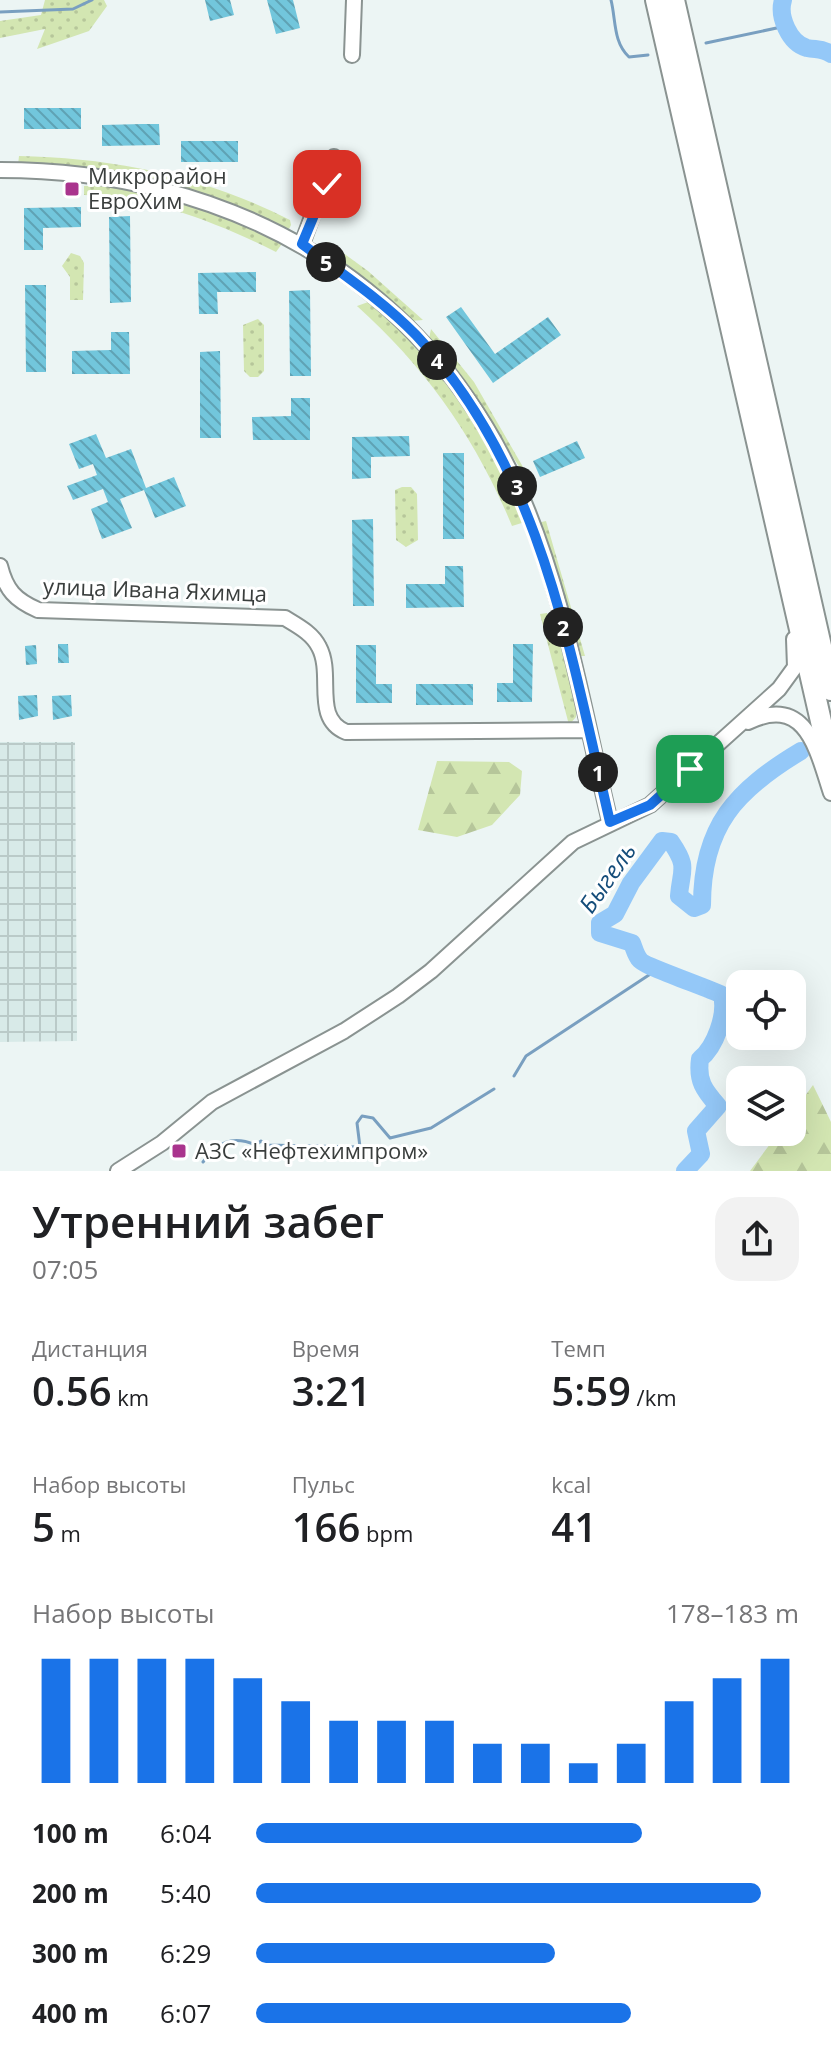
<!DOCTYPE html>
<html lang="ru">
<meta charset="utf-8">
<style>
body{margin:0;font-family:"Open Sans",sans-serif;background:#f2f2f2;color:#202124;height:100vh;display:flex;flex-direction:column;font-size:30px;white-space:nowrap}
*{box-sizing:border-box;margin:0}
p{font-size:26px;color:#757577}
.icon{flex:none;width:44px;height:44px;fill:none;stroke:currentColor;stroke-width:2;stroke-linecap:round;stroke-linejoin:round}
.map{position:relative;height:1171px;overflow:hidden}
.sheet{display:flex;flex-direction:column;background:#fff;flex:1}
.sheet>*{flex:none}
.controls{position:absolute;left:726px;top:970px;display:grid;gap:16px}
.controls a{display:grid;place-items:center;width:80px;height:80px;border-radius:16px;background:#fff;box-shadow:0 8px 32px #0002;font-size:40px}
.pin{position:absolute;display:grid;place-items:center;width:68px;height:68px;color:#fff;margin:-34px;border-radius:16px;box-shadow:0 4px 12px #0006}
.km{position:absolute;width:40px;height:40px;margin:-20px;border-radius:50%;background:#222;color:#fff;font-size:22px;line-height:40px;text-align:center}
.round{display:grid;place-items:center;flex:none;width:84px;height:84px;border-radius:24px;background:#f2f2f2}
.headline{display:flex;align-items:center;justify-content:space-between;height:136px;padding:0 32px}
h1{font-size:44px;font-weight:600;line-height:60px}
.stats{display:grid;grid-template-columns:repeat(3,1fr);gap:12px;height:136px;padding:8px 32px}
.stats div{display:grid;align-content:center}
.stats b{font-size:40px;font-weight:600}
.stats small{font-size:22px;font-weight:400}
.stats p{font-size:22px}
.chart{height:224px;padding:16px 32px}
.chart p{display:flex;justify-content:space-between}
.chart svg{width:100%;height:144px;margin-top:8px;stroke:#1a73e8;stroke-width:6}
ul{padding:0 32px;list-style:none;font-size:26px}
li{display:grid;grid-template-columns:128px 96px 1fr;align-items:center;height:60px}
li i{height:20px;border-radius:10px;background:#1a73e8}
.map>svg:first-child{display:block}
.industrial{fill:url(#industrial-grid)}
.green{fill:url(#green-dots)}
.forest{fill:url(#forest-firs)}
.lines{fill:none;stroke-linecap:round;stroke-linejoin:round}
.stream{stroke:#799fc0;stroke-width:3}
.river{stroke:#94c8f8;stroke-width:18}
.building{fill:url(#building-back-hatch)}
.minor-casing{stroke:#8a9391;stroke-width:18}
.highway-casing{stroke:#8a9391;stroke-width:24}
.minor{stroke:#fff;stroke-width:14}
.highway{stroke:#fff;stroke-width:20}
.route-casing{stroke:#fff;stroke-width:16}
.route{stroke:#1a73e8;stroke-width:10}
.poi-dot{fill:#a9348d;stroke:#fff;stroke-width:3}
.labels{text-anchor:middle;stroke-width:6;stroke-linejoin:round;paint-order:stroke}
.poi-label{font-size:22px;fill:#3a3e3d;stroke:#fff;text-anchor:start}
.street-label{font-size:22px;fill:#3a3e3d;stroke:#fff}
.water-label{font-size:24px;font-style:italic;fill:#154d7a;stroke:#fff}
</style>
<div class="map">
<svg width="831" height="1171" viewBox="0 0 831 1171">
<defs>
<pattern id="industrial-grid" width="8" height="8" patternUnits="userSpaceOnUse" patternTransform="scale(2)"><rect width="8" height="8" fill="#d8eae8"/><path d="M0 4h8M4 0v8" fill="none" stroke="#bacac8"/></pattern>
<pattern id="green-dots" width="8" height="8" patternUnits="userSpaceOnUse" patternTransform="scale(2)"><rect width="8" height="8" fill="#d3e6b2"/><path d="M2 2h.1M6 6h.1" fill="none" stroke="#b6c69a" stroke-width="1.8" stroke-linecap="round"/></pattern>
<pattern id="forest-firs" width="22" height="20" patternUnits="userSpaceOnUse" patternTransform="scale(2)"><rect width="22" height="20" fill="#d3e6b2"/><path d="M5 1l3.5 6h-7zM16 11l3.5 6h-7z" fill="#b6c69a"/></pattern>
<pattern id="building-back-hatch" width="6" height="6" patternUnits="userSpaceOnUse" patternTransform="scale(2)"><rect width="6" height="6" fill="#72c6dc"/><path d="M-1 5l2 2M0 0l6 6M5-1l2 2" fill="none" stroke="#5fa2b4"/></pattern>
</defs>
<rect width="100%" height="100%" fill="#ecf5f4"/>
<path class="industrial" d="M0 742H75L77 1041 0 1042Z"/>
<path class="green" d="M45 0H104L107 6 89 31 37 49 45 29 0 38V21L41 15Z
M19 156C114 158 204 176 290 220L291 225 289 229C196 186 119 169 18 165Z
M116 184 174 196 284 241 276 252C216 222 152 197 84 195V186Z
M328 242 368 271 423 320 411 321 358 275 322 250Z
M71 253 80 256 84 263 83 300H70V277L62 266Z
M371 301C444 373 484 427 525 522L512 526C476 439 427 369 357 306Z
M258 319 264 325V371L258 377H250L244 371 243 325Z
M431 329 474 382 523 467 520 468 478 403 429 339Z
M402 487H411L417 494 418 540 406 547 396 540 395 490Z
M546 521 585 656H577L537 523Z
M547 613C561 641 579 685 576 717L569 725 540 614Z"/>
<path class="forest" d="M437 761 509 762 522 771 520 795 492 825 457 837 418 830Z
M813 1085 831 1122V1171H750L779 1132H792V1114Z"/>
<g class="lines">
<path class="stream" d="M611 0C616 20 613 42 629 57L648 55
M0 12 73 9 92 0
M706 43 786 26
M514 1076 526 1056 655 971
M203 1162C218 1142 232 1135 256 1145L261 1141 267 1145 360 1147 357 1123 362 1116 373 1118 390 1138 431 1128 494 1089"/>
<path class="river" d="M783 0C778 16 789 43 807 48 817 50 822 48 831 54
M685 1171 701 1154 696 1131 718 1106C704 1090 697 1081 700 1059 715 1047 727 1015 722 995 708 988 644 966 640 960 636 956 634 948 632 943L600 933V923L615 914 631 883 662 841 671 842C689 868 681 869 679 896L694 908 702 905C702 826 736 790 801 751"/>
</g>
<path class="building" d="M205 0H230L234 15 210 21Z
M267 0H293L300 28 276 34Z
M24 108H81V129H24Z
M142 124H159L160 145 102 146V125Z
M181 141H238V162H181Z
M81 207V227L43 228V250H24V208Z
M130 216 131 302 110 303 109 217Z
M256 272V292H217L218 314H199L198 273Z
M25 285H46V372H26Z
M310 290 311 376H290L289 291Z
M461 307 495 354 548 317 561 335 493 383 446 317Z
M111 332H129L130 374H72V351L111 350Z
M220 351 221 438H200V352Z
M291 398H310V440H253L252 417 291 416Z
M96 434 106 458 131 449 146 488 174 477 186 506 155 518 144 490 120 499 132 528 102 539 91 509 108 502 103 489 73 500 67 486 97 475 93 464 79 469 69 444Z
M409 436 410 456 371 457V478L352 479V437Z
M577 441 585 458 540 477 533 461Z
M443 453H464V539H443Z
M373 519 374 606H353L352 520Z
M445 566H463L464 607 406 608V584H445Z
M58 644H68L69 663H58Z
M513 644H533L532 702H497V683H513Z
M36 645 37 664 26 665 25 646Z
M356 645H376V684H392V703H356Z
M416 684H473V705H416Z
M37 695 38 716 19 720 18 696Z
M71 695 72 716 53 720 52 696Z"/>
<g class="lines">
<g class="minor-casing">
<path id="minor" d="M352 55 354 0
M0 170C225 170 420 275 516 484 564 589 583 710 610 822
M302 244 334 157
M0 566C6 590 15 600 38 610L285 618C298 626 312 633 319 647 334 675 312 718 346 732L588 730
M748 722C807 694 817 751 831 793
M118 1171 162 1143 212 1102 344 1031 398 996 431 971 573 842 650 805 779 689 795 667 794 639"/>
</g>
<g class="highway-casing">
<path id="highway" d="M656 0 831 765
M674 0 831 690"/>
</g>
<use href="#minor" class="minor"/>
<use href="#highway" class="highway"/>
</g>
<g class="lines">
<g class="route-casing">
<path id="route" d="M327 184 302 244C341 273 382 300 416 335 541 467 570 651 610 822L650 805 690 769"/>
</g>
<use href="#route" class="route"/>
</g>
<g class="poi-dot">
<rect x="64" y="181" width="16" height="16" rx="4"/>
<rect x="171" y="1143" width="16" height="16" rx="4"/>
</g>
<g class="labels">
<g class="poi-label">
<text x="88" y="184">Микрорайон<tspan x="88" dy="25">ЕвроХим</tspan></text>
<text x="195" y="1159">АЗС «Нефтехимпром»</text>
</g>
<g class="street-label">
<text transform="translate(155 590) rotate(2)" y="8">улица Ивана Яхимца</text>
</g>
<g class="water-label">
<text transform="translate(608 878) rotate(-55)" y="8">Быгель</text>
</g>
</g>
</svg>
<div class="controls">
<a><svg class="icon" aria-label="locate" viewBox="0 0 24 24"><circle cx="12" cy="12" r="6"/><path d="M12 2v4M12 18v4M2 12h4M18 12h4"/></svg></a>
<a><svg class="icon" aria-label="layers" viewBox="0 0 24 24"><path d="M12 4l9 5-9 5-9-5zM3 14l9 5 9-5"/></svg></a>
</div>
<div class="pin" style="left:690px;top:769px;background:#1e9e55"><svg class="icon" aria-label="arrive" viewBox="0 0 24 24"><path d="M6 21V4h12l-3 4 3 4H6"/></svg></div>
<div class="pin" style="left:327px;top:184px;background:#d93025"><svg class="icon" aria-label="check" viewBox="0 0 24 24"><path d="M5 12l5 5 9-10"/></svg></div>
<b class="km" style="left:598px;top:772px">1</b>
<b class="km" style="left:563px;top:627px">2</b>
<b class="km" style="left:517px;top:486px">3</b>
<b class="km" style="left:437px;top:360px">4</b>
<b class="km" style="left:326px;top:262px">5</b>
</div>
<section class="sheet">
<div class="headline"><div><h1>Утренний забег</h1><p>07:05</p></div><a class="round"><svg class="icon" aria-label="share" viewBox="0 0 24 24"><path d="M12 15V3M7 8l5-5 5 5M5 13v7h14v-7"/></svg></a></div>
<div class="stats">
<div><p>Дистанция</p><b>0.56<small> km</small></b></div>
<div><p>Время</p><b>3:21</b></div>
<div><p>Темп</p><b>5:59<small> /km</small></b></div>
</div>
<div class="stats">
<div><p>Набор высоты</p><b>5<small> m</small></b></div>
<div><p>Пульс</p><b>166<small> bpm</small></b></div>
<div><p>kcal</p><b>41</b></div>
</div>
<div class="chart"><p><span>Набор высоты</span>178–183 m</p>
<svg viewBox="0 0 160 44" preserveAspectRatio="none"><path d="M5 44V6M15 44V6M25 44V6M35 44V6M45 44V12M55 44V19M65 44V25M75 44V25M85 44V25M95 44V32M105 44V32M115 44V38M125 44V32M135 44V19M145 44V12M155 44V6"/></svg>
</div>
<ul>
<li><b>100 m</b>6:04<i style="width:71%"></i></li>
<li><b>200 m</b>5:40<i style="width:93%"></i></li>
<li><b>300 m</b>6:29<i style="width:55%"></i></li>
<li><b>400 m</b>6:07<i style="width:69%"></i></li>
</ul>
</section>
